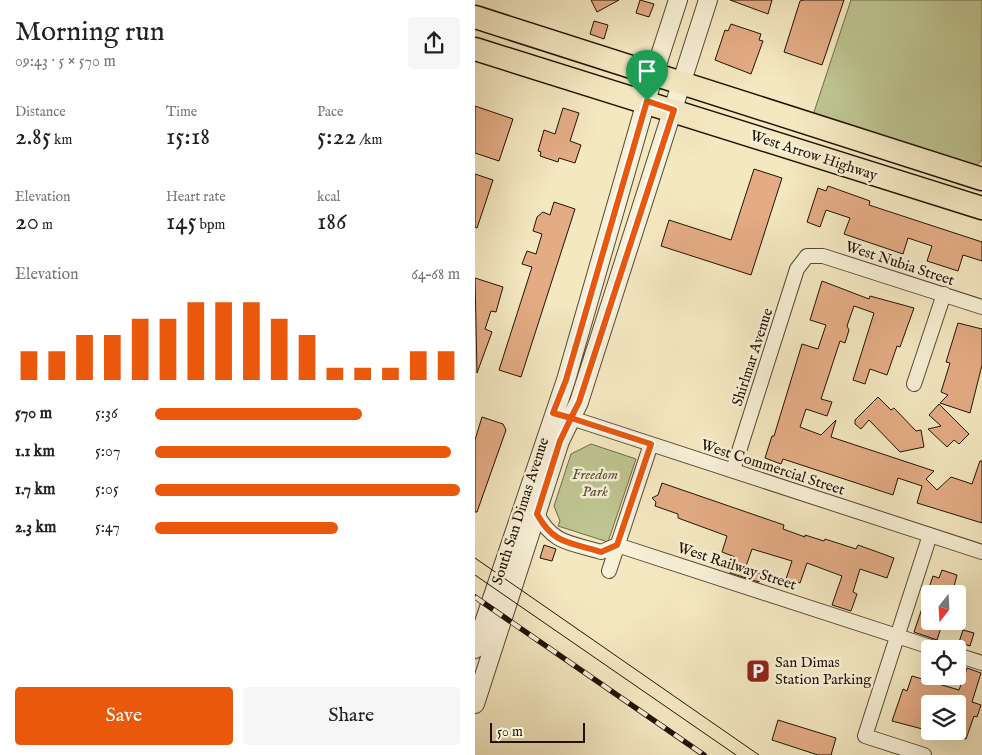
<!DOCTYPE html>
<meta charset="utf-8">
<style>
body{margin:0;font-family:"IM FELL English",serif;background:#f6f6f6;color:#222;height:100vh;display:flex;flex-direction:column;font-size:19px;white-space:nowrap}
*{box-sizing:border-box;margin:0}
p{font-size:16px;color:#767676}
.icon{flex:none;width:28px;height:28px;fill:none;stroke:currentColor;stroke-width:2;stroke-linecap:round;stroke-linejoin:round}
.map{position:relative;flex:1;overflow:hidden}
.details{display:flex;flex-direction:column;background:#fff;width:475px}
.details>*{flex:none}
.needle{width:32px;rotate:198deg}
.tools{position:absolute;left:446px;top:585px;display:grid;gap:10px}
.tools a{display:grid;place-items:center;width:45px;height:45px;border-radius:5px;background:#fff;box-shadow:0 5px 20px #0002;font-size:25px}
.scale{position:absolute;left:15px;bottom:12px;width:95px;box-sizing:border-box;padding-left:5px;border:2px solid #201303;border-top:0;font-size:14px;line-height:18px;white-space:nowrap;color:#201303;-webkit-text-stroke:4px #f8f0d7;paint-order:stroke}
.pin{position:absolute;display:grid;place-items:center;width:42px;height:42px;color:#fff;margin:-51px -21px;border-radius:50% 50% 50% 0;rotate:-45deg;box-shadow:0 0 5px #0007}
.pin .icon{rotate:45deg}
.round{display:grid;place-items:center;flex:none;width:52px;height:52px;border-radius:5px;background:#f6f6f6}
.summary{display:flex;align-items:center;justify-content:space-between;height:85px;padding:0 15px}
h1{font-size:28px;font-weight:600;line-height:38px}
.figures{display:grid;grid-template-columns:repeat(3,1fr);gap:8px;height:85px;padding:5px 15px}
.figures div{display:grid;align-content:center}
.figures b{font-size:25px;font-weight:600}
.figures small{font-size:14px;font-weight:400}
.figures p{font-size:14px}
.chart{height:140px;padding:10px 15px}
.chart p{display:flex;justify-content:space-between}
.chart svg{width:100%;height:90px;margin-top:5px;stroke:#ea580c;stroke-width:6}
.button{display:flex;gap:10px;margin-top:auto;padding:10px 15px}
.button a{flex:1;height:58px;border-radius:5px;background:#ea580c;color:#fff;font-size:20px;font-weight:600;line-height:58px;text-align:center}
.button a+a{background:#f6f6f6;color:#222}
ul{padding:0 15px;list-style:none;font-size:16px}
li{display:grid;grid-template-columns:80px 60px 1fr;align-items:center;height:38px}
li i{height:12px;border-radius:6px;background:#ea580c}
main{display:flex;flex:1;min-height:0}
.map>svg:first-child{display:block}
.green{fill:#bec591;stroke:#6f6c4a}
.building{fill:#e4ac85;stroke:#201303}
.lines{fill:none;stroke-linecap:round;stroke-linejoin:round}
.minor-casing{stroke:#554832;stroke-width:16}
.tertiary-casing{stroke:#554832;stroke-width:20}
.primary-casing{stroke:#201303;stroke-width:25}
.minor{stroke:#f8f0d7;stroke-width:14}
.tertiary{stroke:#f8f0d7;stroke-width:18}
.primary{stroke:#f4e8c1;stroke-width:22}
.tram{stroke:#201303;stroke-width:1}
.rail-casing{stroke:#201303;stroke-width:5.5}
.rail{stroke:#f8f0d7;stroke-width:4;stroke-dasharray:11;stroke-linecap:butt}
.route-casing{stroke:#fff;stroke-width:10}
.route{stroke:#ea580c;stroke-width:6}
.labels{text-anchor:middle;stroke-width:5;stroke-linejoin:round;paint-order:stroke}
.street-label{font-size:15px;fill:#201303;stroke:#f8f0d7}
.park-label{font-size:15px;font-style:italic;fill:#575135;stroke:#f8f0d7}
.poi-label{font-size:15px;fill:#201303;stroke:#f8f0d7;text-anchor:start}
</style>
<main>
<section class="details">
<div class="summary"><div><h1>Morning run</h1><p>09:43 · 5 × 570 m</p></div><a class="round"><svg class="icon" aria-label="share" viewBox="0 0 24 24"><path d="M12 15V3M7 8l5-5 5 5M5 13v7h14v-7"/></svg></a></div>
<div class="figures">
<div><p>Distance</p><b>2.85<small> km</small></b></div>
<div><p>Time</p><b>15:18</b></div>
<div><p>Pace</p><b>5:22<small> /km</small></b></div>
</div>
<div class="figures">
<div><p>Elevation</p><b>20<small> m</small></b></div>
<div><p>Heart rate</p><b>145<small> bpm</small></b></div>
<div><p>kcal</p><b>186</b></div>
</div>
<div class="chart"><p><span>Elevation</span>64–68 m</p>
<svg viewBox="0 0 160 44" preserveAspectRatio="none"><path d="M5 44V30M15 44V30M25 44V22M35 44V22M45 44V14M55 44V14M65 44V6M75 44V6M85 44V6M95 44V14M105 44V22M115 44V38M125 44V38M135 44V38M145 44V30M155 44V30"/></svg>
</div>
<ul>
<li><b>570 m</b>5:36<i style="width:68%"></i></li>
<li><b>1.1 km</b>5:07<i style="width:97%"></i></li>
<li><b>1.7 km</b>5:05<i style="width:100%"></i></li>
<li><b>2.3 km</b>5:47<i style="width:60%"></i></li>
</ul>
<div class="button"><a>Save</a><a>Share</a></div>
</section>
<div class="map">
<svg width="507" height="755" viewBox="0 0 507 755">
<rect width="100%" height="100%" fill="#f4e8c1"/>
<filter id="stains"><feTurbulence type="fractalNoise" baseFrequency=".004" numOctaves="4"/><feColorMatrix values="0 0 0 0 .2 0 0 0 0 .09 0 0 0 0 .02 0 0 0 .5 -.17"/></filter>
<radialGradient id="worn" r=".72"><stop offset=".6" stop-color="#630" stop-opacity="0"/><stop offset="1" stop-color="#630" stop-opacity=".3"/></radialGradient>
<path class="green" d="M376 0H507V160L499 167 338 115Z
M116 444 161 459 133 542 83 526 85 521 79 506 96 454Z"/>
<path class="building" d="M116 0H144L122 12Z
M165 0 179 4 174 17 161 13Z
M255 0H297L293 14Z
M329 0H369L347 65 309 52 325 1Z
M119 21 133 25 129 39 115 34Z
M256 24 286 34 284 40 288 41 276 74 240 60 250 30 253 31Z
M0 106 38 119 24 161 0 153Z
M88 108 104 113 95 141 106 145 100 163 84 158 83 162 65 156 66 152 63 151 69 130 80 134Z
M279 169 307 178 276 275 186 246 194 220 256 240Z
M0 174 18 180 2 228 0 227Z
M353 186 395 201 394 205 507 242V261L488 255 483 271 452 261 457 246 433 238 428 254 369 234 375 218 351 210 345 227 332 222 343 188 351 191Z
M79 202 100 209 46 377 24 370 57 267 47 264 52 251 61 254 67 234 58 231 62 217 68 212 75 215Z
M0 278 28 287 21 312 16 311 10 329 17 332 2 373Z
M347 281 394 299 395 296 439 308 425 347 422 346 412 375 395 369 390 384 378 380 399 313 379 306 372 326 374 330 370 343 365 341 346 399 357 402 352 416 331 409 325 427 346 435 361 420 356 437 459 471 451 479 462 490 476 477 497 484 505 461H507V523L442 503 447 486 423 478 418 495 308 459 306 464 290 458 297 436H299L327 344 343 349 351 325 335 320Z
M483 323 507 329V365L495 413 465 403 473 395 466 392 475 363 471 362Z
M403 397 416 410 419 408 441 431 446 430 449 447 425 452 394 420 386 429 380 424V420Z
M464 404 494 434 484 444 479 440 472 447 453 429 466 426 454 415Z
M7 417 28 424 31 430 2 512H0V440Z
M187 483 309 525 308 529 330 537V535L349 541 350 539 381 549 383 545 419 558 412 578 385 569 378 592 382 594 376 611 357 605 367 576 332 563 325 583 311 579 317 561 277 549 270 569 286 574 284 582 255 573 260 557 247 552 252 536 203 518V514L180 506 181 502 177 498 183 495Z
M69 545 81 549 77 561 65 558Z
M467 570 482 575 477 594H455V621H468L462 640 439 632 458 576 464 578Z
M488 630 499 633 495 646 484 642Z
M492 668 506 673 497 702 506 705 502 717 499 716 491 739 482 736 485 714 482 713V704H455V731L417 721 428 689 432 691 437 676 484 690Z
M303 720 361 738 356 755H343L297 740Z"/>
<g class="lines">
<g class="minor-casing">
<path id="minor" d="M439 384 469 294
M87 415 507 552
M258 470 322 269 332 256H348L507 307
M62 514C79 545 95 542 126 552L142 545 462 649
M134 571 176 444
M482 655 507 663
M449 755 390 736 455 535"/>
</g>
<g class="tertiary-casing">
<path id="tertiary" d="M0 649 91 380 179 74 203 0
M0 704 85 441 104 402 233 0"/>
</g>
<g class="primary-casing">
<path id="primary" d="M0 17 507 179
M0 49 507 208"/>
</g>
<use href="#minor" class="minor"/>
<use href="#tertiary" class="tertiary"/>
<use href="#primary" class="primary"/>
<path class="tram" d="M0 558 284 755
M0 575 261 755"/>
<g class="rail-casing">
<path id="rail" d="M0 597 229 755"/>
</g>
<use href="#rail" class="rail"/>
</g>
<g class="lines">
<g class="route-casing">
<path id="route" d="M172 101 199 110 104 402 96 418 176 444 142 545 126 552C95 542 79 545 62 514L85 441 96 418 78 413 91 380 172 101"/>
</g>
<use href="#route" class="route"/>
</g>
<defs>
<g id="parking-square" transform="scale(1.25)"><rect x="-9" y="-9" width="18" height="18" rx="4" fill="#8f2418" stroke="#f8f0d7"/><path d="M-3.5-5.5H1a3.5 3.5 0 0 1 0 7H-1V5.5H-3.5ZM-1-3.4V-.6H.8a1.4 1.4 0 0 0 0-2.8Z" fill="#fff"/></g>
</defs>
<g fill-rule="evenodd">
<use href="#parking-square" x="283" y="671"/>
</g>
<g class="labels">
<g class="street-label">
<text transform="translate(339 155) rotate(18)" y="5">West Arrow Highway</text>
<text transform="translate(425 263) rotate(18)" y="5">West Nubia Street</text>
<text transform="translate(277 357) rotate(-72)" y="5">Shirlmar Avenue</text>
<text transform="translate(298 467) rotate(18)" y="5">West Commercial Street</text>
<text transform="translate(45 511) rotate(-72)" y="5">South San Dimas Avenue</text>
<text transform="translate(262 566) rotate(18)" y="5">West Railway Street</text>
</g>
<g class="park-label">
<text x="120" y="479">Freedom<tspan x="120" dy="17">Park</tspan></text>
</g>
<g class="poi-label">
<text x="300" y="667">San Dimas<tspan x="300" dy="17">Station Parking</tspan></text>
</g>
</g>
<rect width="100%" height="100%" filter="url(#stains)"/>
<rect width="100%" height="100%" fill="url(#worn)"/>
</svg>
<div class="tools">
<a><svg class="needle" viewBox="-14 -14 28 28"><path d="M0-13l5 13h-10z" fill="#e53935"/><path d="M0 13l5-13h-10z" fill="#767676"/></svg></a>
<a><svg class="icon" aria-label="locate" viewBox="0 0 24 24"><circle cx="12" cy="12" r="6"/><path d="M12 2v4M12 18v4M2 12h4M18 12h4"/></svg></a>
<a><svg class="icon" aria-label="layers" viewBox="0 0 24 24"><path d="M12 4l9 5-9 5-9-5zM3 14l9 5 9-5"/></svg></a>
</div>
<div class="scale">50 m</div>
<div class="pin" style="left:172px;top:101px;background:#1e9e55"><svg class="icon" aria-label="arrive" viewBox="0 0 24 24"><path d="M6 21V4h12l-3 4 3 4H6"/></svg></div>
</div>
</main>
